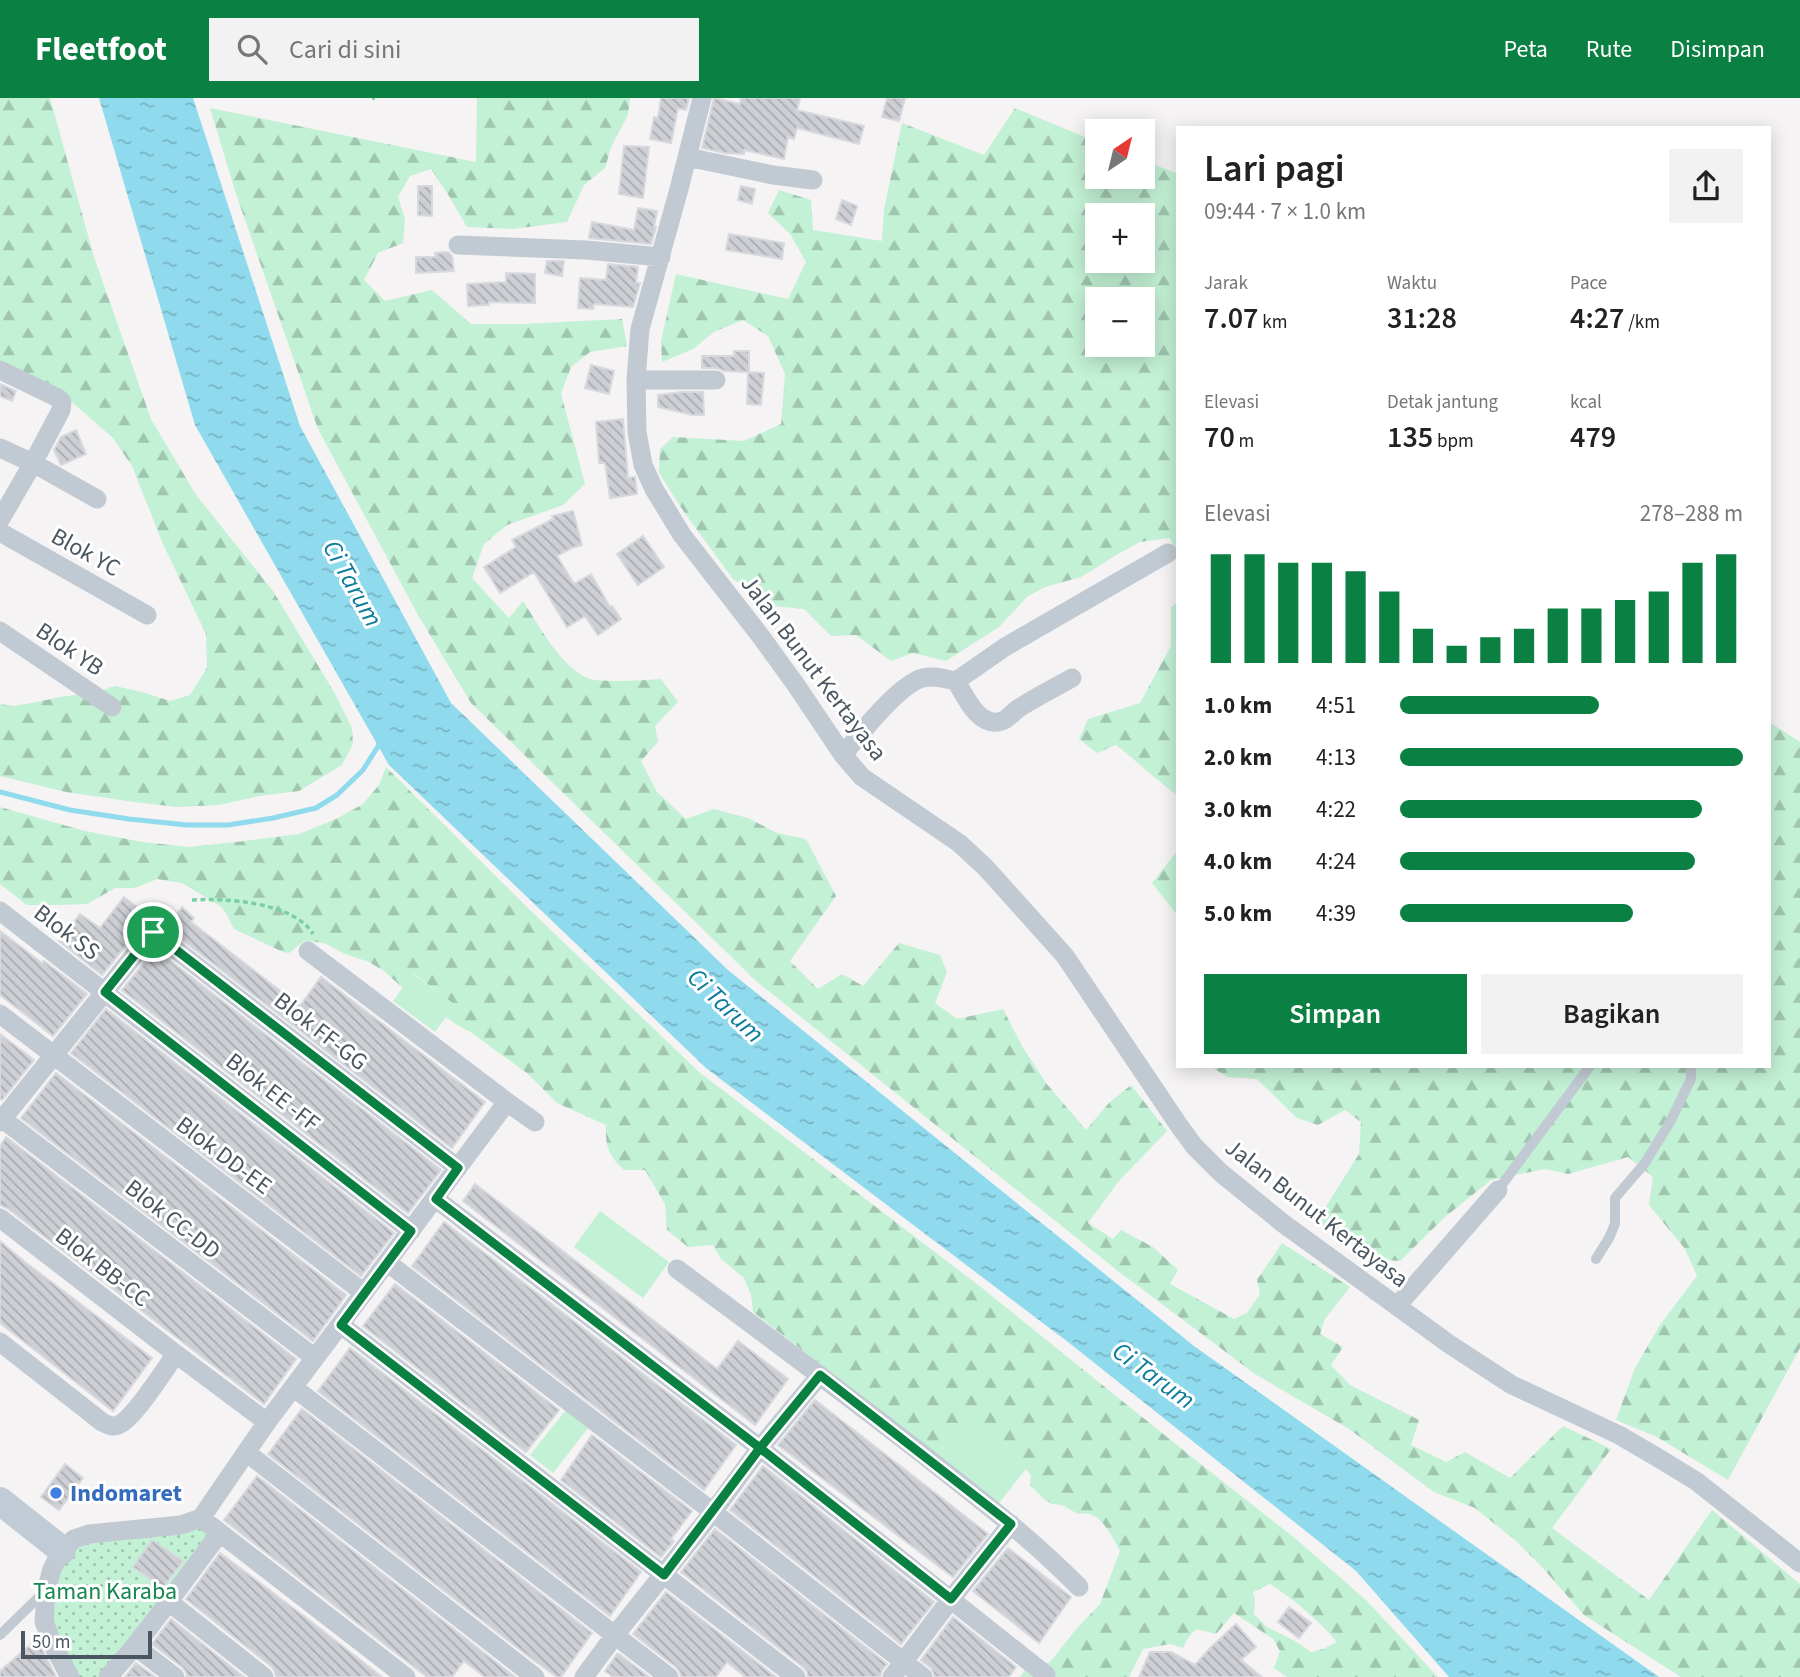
<!DOCTYPE html>
<html lang="id">
<meta charset="utf-8">
<style>
body{margin:0;font-family:"Source Sans 3",sans-serif;background:#f2f2f2;color:#222;height:100vh;display:flex;flex-direction:column;font-size:26px;white-space:nowrap}
*{box-sizing:border-box;margin:0}
p{font-size:23px;color:#767676}
.icon{flex:none;width:38px;height:38px;fill:none;stroke:currentColor;stroke-width:2;stroke-linecap:round;stroke-linejoin:round}
.map{position:relative;flex:1;overflow:hidden}
.drawer{position:absolute;left:1176px;top:28px;width:595px;height:942px;display:flex;flex-direction:column;background:#fff;border-radius:0px;box-shadow:0 4px 18px #0003}
.drawer>*{flex:none}
.needle{width:46px;rotate:35deg}
.tools{position:absolute;left:1085px;top:21px;display:grid;gap:14px}
.tools a{display:grid;place-items:center;width:70px;height:70px;border-radius:0px;background:#fff;box-shadow:0 4px 18px #0003;font-size:35px}
.scale{position:absolute;left:21px;bottom:18px;width:131px;box-sizing:border-box;padding-left:7px;border:4px solid #4a5661;border-top:0;font-size:19px;line-height:24px;white-space:nowrap;color:#4a5661;-webkit-text-stroke:5px #fff;paint-order:stroke}
.pin{position:absolute;display:grid;place-items:center;width:60px;height:60px;color:#fff;margin:-30px;border:4px solid #fff;border-radius:50%;box-shadow:0 2px 7px #0007}
.round{display:grid;place-items:center;flex:none;width:74px;height:74px;border-radius:0px;background:#f2f2f2}
.overview{display:flex;align-items:center;justify-content:space-between;height:119px;padding:0 28px}
h1{font-size:38px;font-weight:600;line-height:52px}
.metrics{display:grid;grid-template-columns:repeat(3,1fr);gap:10px;height:119px;padding:7px 28px}
.metrics div{display:grid;align-content:center}
.metrics b{font-size:30px;font-weight:600}
.metrics small{font-size:19px;font-weight:400}
.metrics p{font-size:19px}
.chart{height:196px;padding:14px 28px}
.chart p{display:flex;justify-content:space-between}
.chart svg{width:100%;height:126px;margin-top:7px;stroke:#0b8043;stroke-width:6}
.primary-button{display:flex;gap:14px;margin-top:auto;padding:14px 28px}
.primary-button a{flex:1;height:80px;border-radius:0px;background:#0b8043;color:#fff;font-size:28px;font-weight:600;line-height:80px;text-align:center}
.primary-button a+a{background:#f2f2f2;color:#222}
ul{padding:0 28px;list-style:none;font-size:23px}
li{display:grid;grid-template-columns:112px 84px 1fr;align-items:center;height:52px}
li i{height:18px;border-radius:9px;background:#0b8043}
header{display:flex;align-items:center;gap:42px;box-sizing:border-box;height:98px;padding:0 35px;background:#0b8043;color:#fff}
header strong{font-size:33px}
nav{display:flex;gap:38px;margin-inline-start:auto;font-size:24px}
.search{width:490px;height:63px;background:#f2f2f2;display:flex;align-items:center;gap:18px;box-sizing:border-box;padding:0 24px;border-radius:0px;color:#767676;font-size:26px}
.map>svg:first-child{display:block}
.grass{fill:url(#grass-dots)}
.forest{fill:url(#forest-firs);fill-rule:evenodd}
.garden{fill:#c3f1d5}
.water{fill:url(#water-ripples)}
.lines{fill:none;stroke-linecap:round;stroke-linejoin:round}
.stream{stroke:#90daee;stroke-width:5}
.building{fill:url(#building-back-hatch);stroke:#d7d9de;stroke-width:2}
.path{stroke:#7ad0a6;stroke-width:3.5;stroke-dasharray:5 3.5;stroke-linecap:butt}
.lane{stroke:#c1cad2;stroke-width:10}
.street{stroke:#c1cad2;stroke-width:19}
.secondary{stroke:#c1cbd6;stroke-width:28}
.route-casing{stroke:#fff;stroke-width:14}
.route{stroke:#0b8043;stroke-width:9}
.shop-dot{fill:#3f7fe0;stroke:#fff;stroke-width:2.5}
.labels{text-anchor:middle;stroke-width:6;stroke-linejoin:round;paint-order:stroke}
.street-label{font-size:24px;fill:#4a5661;stroke:#fff}
.shop-label{font-size:24px;font-weight:bold;fill:#366cbe;stroke:#fff;text-anchor:start}
.park-label{font-size:24px;fill:#17864f;stroke:#fff}
.water-label{font-size:26px;font-style:italic;fill:#0c7c9b;stroke:#fff}
</style>
<header>
<strong>Fleetfoot</strong>
<div class="search"><svg class="icon" aria-label="search" viewBox="0 0 24 24"><circle cx="10" cy="10" r="6"/><path d="M15 15l6 6"/></svg>Cari di sini</div>
<nav><a>Peta</a><a>Rute</a><a>Disimpan</a></nav>
</header>
<div class="map">
<svg width="1800" height="1579" viewBox="0 0 1800 1579">
<defs>
<pattern id="grass-dots" width="8" height="8" patternUnits="userSpaceOnUse" patternTransform="scale(1.75)"><rect width="8" height="8" fill="#c3f1d5"/><path d="M2 2h.1M6 6h.1" fill="none" stroke="#a0c6b0" stroke-width="1.8" stroke-linecap="round"/></pattern>
<pattern id="forest-firs" width="22" height="20" patternUnits="userSpaceOnUse" patternTransform="scale(1.75)"><rect width="22" height="20" fill="#c3f1d5"/><path d="M5 1l3.5 6h-7zM16 11l3.5 6h-7z" fill="#a0c6b0"/></pattern>
<pattern id="water-ripples" width="26" height="14" patternUnits="userSpaceOnUse" patternTransform="scale(1.75)"><rect width="26" height="14" fill="#90daee"/><path d="M2 4q2-2 4 0t4 0M15 11q2-2 4 0t4 0" fill="none" stroke="#78b4c4"/></pattern>
<pattern id="building-back-hatch" width="6" height="6" patternUnits="userSpaceOnUse" patternTransform="scale(1.75)"><rect width="6" height="6" fill="#cdcfd5"/><path d="M-1 5l2 2M0 0l6 6M5-1l2 2" fill="none" stroke="#a8abb0"/></pattern>
</defs>
<rect width="100%" height="100%" fill="#f5f3f3"/>
<path class="grass" d="M181 1427 220 1435 108 1579H70L55 1551 46 1493 74 1441Z"/>
<path class="forest" d="M0 0H50L94 159 151 321 196 397 273 493 334 594 352 630 353 646 342 667 299 693 259 698 219 707 177 709 134 704 66 694 0 678V606L13 608 32 605 60 599 98 594 115 588 142 594 170 603 190 597 207 570 206 536 163 446 132 368 113 340 74 306 63 294 0 263Z
M477 0H630L628 17 611 49 605 70 584 87 567 124 513 131 467 129 449 98 431 71 410 78 398 99 405 121 403 145 378 155 364 182 385 203 432 192 471 226H525L622 221 627 248 590 254 571 269 561 296 585 386 563 407 507 427 484 446 472 480 509 520 523 503C539 528 559 565 585 579 597 586 646 582 661 581L678 604 655 628 658 644 641 663 657 694 686 721 714 711 748 720 777 735 806 741 836 798 790 863 818 891 842 876 863 888 899 845 940 857 947 874 935 905 957 921 1003 911 1022 948 1046 985 1086 1032 1109 1005 1131 987 1167 1033 1119 1083 1088 1125 1113 1141 1121 1132 1153 1149 1178 1172 1170 1186 1234 1221 1247 1215 1260 1196 1257 1182 1282 1145 1350 1189 1325 1221 1320 1236 1343 1249 1331 1267 1350 1287 1419 1322 1411 1347 1446 1364 1465 1354 1510 1380 1563 1328 1611 1351 1552 1430 1649 1502 1712 1412 1800 1486V1579H1681L1584 1517 1542 1469 1515 1442 1475 1410 1434 1394 1349 1331 1255 1276 1118 1173 756 883 471 605 418 517 318 331 236 96 210 10 476 64Z
M1015 10 1097 44V79H1143V62L1178 76V453L1169 440 1140 444 1118 456 1081 479 1045 489 1027 499 999 529 946 563 913 555 891 563 856 537 831 538 804 511 773 508 733 481 684 414 659 375 660 351 673 339 744 343 781 326 785 276 768 238 743 222 714 234 693 251 662 264 661 243 676 176 788 201 806 164 790 136 768 115 779 92 811 102 813 132 882 143 884 111 902 25 984 57ZM1097 117H1143V163H1097ZM1097 201H1143V247H1097Z
M1178 504V698C1156 682 1137 663 1116 647L1097 655 1079 641 1088 621 1140 605 1171 548V509Z
M1769 624 1800 644V1250L1728 1382 1657 1339 1616 1322 1635 1270 1660 1227 1697 1178 1685 1151 1649 1107 1653 1079 1628 1059 1568 1076 1545 1071 1491 1082 1445 1119 1400 1163 1372 1161 1323 1128 1320 1118 1359 1056 1361 1024 1345 1012 1318 1027 1297 1020 1257 981 1227 979 1210 968H1769Z
M386 669 534 816 699 974 982 1190 1198 1364 1296 1441 1366 1502 1438 1579H1287L1274 1570 1280 1553 1273 1541 1234 1515 1216 1536 1196 1531 1188 1540 1183 1550 1170 1546 1143 1551 1129 1579H1020L1025 1572 1050 1564 1078 1529 1100 1506 1120 1453C1111 1437 1100 1411 1078 1416L1062 1407 1052 1406 1044 1401 1030 1387 1031 1378 1026 1371 1030 1367 968 1318 937 1356 753 1214 751 1197 744 1180 721 1161 713 1147 688 1149 667 1132 665 1106 645 1072H624C609 1058 605 1048 606 1027L557 1005 527 975 469 933 457 927 446 919 455 907 414 876 403 890 384 873 369 864 345 856 324 845 304 843 289 855 283 854 234 831 226 815 220 808 182 785 157 781 135 790H115L87 806 59 807H27L0 786V709L85 733 142 744 189 749 245 743 299 736 336 721 363 706 379 687ZM1270 1486C1295 1502 1317 1521 1337 1544L1323 1551 1311 1554 1295 1543 1267 1529 1254 1516 1255 1502 1253 1494Z
M1178 752V818L1152 785Z"/>
<path class="garden" d="M413 876 455 907 435 934 393 903Z
M600 1113 669 1164 643 1200 574 1149Z
M566 1312 588 1330 553 1375 530 1357Z
M968 1317 1030 1366 999 1405 937 1356Z"/>
<path class="water" d="M99 0H193L300 328 451 605 728 872 1194 1248 1659 1579H1449L1356 1473 1068 1244 706 970 389 667 195 327Z"/>
<g class="lines">
<path class="stream" d="M0 694 70 712 129 721 187 727H228L273 720 316 710 337 697 363 672 382 642"/>
</g>
<path class="building" d="M661 0H689L686 12 678 10 671 45 650 41 654 19 658 20Z
M714 0 740 6 741 0H800L797 12 864 28 859 46 797 30 794 41 788 39 784 61 744 52V56L725 55 702 50Z
M887 0H905L899 23 882 19Z
M624 48 649 49 643 100 619 96Z
M418 88H432V118L418 117Z
M741 88 755 91 752 106 738 102Z
M842 102 857 108 851 127 836 121Z
M638 110 657 113 654 129H656L651 146 589 140 592 124 634 132Z
M729 136 784 145 782 161 726 152Z
M448 154 452 158 454 173 416 175V159H436L435 155Z
M547 163H564L562 178 545 175Z
M608 166 638 169 636 185H640L633 209 594 206 593 211 578 210 580 180 606 182Z
M506 175 535 176V205L489 204V207L468 208 467 186 506 184Z
M734 253H749V274L764 275 761 307 747 306 748 274 724 273 717 270H702V258H734Z
M591 267 614 273 609 296 585 290Z
M0 286 16 293 12 303 0 298Z
M682 294H703L704 317H692L658 309V297Z
M623 321 628 380 635 379 637 396 610 400 605 365H599L596 324Z
M76 332 86 356 61 367 54 352 61 339Z
M573 413 582 447 572 450 557 458 574 486 591 476 610 509 612 508 621 521 598 537 585 518 567 529 534 474 500 495 484 469 516 449 512 442 553 421 552 418Z
M643 438 664 469 638 487 617 456Z
M124 799 154 822 148 823 143 826 102 877 59 843 80 816 100 830Z
M182 809 194 820 191 824 300 908 321 879 485 1004 452 1050 167 830Z
M0 833 42 865 44 863 87 896 53 938 0 897Z
M155 851 441 1072 408 1115 122 892Z
M106 911 394 1135 361 1178 71 955Z
M0 936 34 962 2 1002 0 1001Z
M56 975 346 1197 313 1243 21 1020Z
M6 1039 296 1261 264 1306 7 1110 0 1107V1048Z
M475 1086 717 1271 738 1243 788 1281 755 1327 463 1103Z
M444 1124 736 1347 704 1392 412 1168Z
M0 1143 25 1164 152 1260 113 1313 0 1225Z
M395 1186 559 1312 526 1354 363 1228Z
M350 1250 641 1474 610 1518 318 1293Z
M815 1302 988 1436 953 1479 778 1347Z
M302 1311 592 1535 561 1579H557L532 1561 268 1356Z
M592 1337 692 1413 671 1441 674 1443 661 1459 561 1382Z
M65 1366 83 1380 59 1412 41 1399Z
M763 1368 934 1504 901 1546 730 1412Z
M257 1378 515 1579H485L464 1563 452 1579H427L224 1422Z
M715 1431 887 1566 882 1572 880 1579H808L807 1574 803 1569 681 1474Z
M152 1442 183 1463 163 1490 133 1469Z
M1008 1450 1071 1499 1039 1545 973 1493Z
M220 1455 313 1525 382 1579H276L275 1574 272 1569 186 1501Z
M666 1494 776 1579H745L727 1564 716 1579H681L680 1574 676 1569 633 1536Z
M1289 1509 1311 1525 1299 1540 1278 1524Z
M953 1519 1016 1569 1009 1579H935L931 1570 921 1562Z
M171 1521 244 1579H187L186 1574 182 1569 152 1546Z
M1236 1526 1256 1549 1241 1562 1262 1579H1139L1150 1554H1171L1195 1567 1210 1550Z
M37 1541 56 1579H0V1573Z
M617 1556H619L649 1579H613L605 1573Z
M136 1565 155 1579H125Z"/>
<g class="lines">
<path class="path" d="M372 0H375
M192 802C225 800 294 804 313 836"/>
<path class="lane" d="M1498 1092 1590 968
M1596 1161 1609 1140 1615 1126V1100L1645 1065 1670 1024 1691 981V968
M0 1537 43 1495"/>
<path class="street" d="M702 0 679 91 640 231 636 282 637 334 643 367 654 391 682 437 762 540 796 587 843 657 862 679 959 745 985 769 1004 790 1065 858 1178 1026 1194 1048 1221 1075 1247 1096 1284 1126 1449 1246 1512 1287 1619 1337 1660 1361 1696 1383 1800 1465
M687 59 773 77 813 82
M458 147 586 152 661 159
M0 272 58 300 62 304 61 312 33 365 0 422
M636 282H716
M0 350 33 365 97 401
M0 434 147 517
M0 533 112 609
M956 583 1005 549 1168 455
M843 657C859 637 900 585 923 580 934 577 945 581 956 583 965 598 979 631 1002 623 1008 621 1013 614 1019 610 1036 599 1054 590 1072 580
M0 813 411 1133
M0 916 364 1195
M507 1004 535 1024
M0 1019 315 1260
M0 1024 153 834 458 1070
M436 1101 760 1350 1046 1577
M0 1120 176 1256 267 1324
M388 1165 713 1414 923 1579
M677 1171C757 1230 837 1290 916 1351 972 1395 1029 1438 1079 1489
M1397 1208 1498 1092
M341 1227 796 1579
M0 1244 102 1324C107 1326 112 1330 118 1327 134 1321 164 1272 176 1256
M293 1289 669 1579
M246 1354 535 1579
M201 1420 406 1579
M168 1503 264 1579
M136 1549 175 1579
M70 1579 55 1551 44 1524 46 1493 52 1471 62 1452 74 1441 89 1436 181 1427 201 1420 267 1324 507 1004 308 853
M108 1579C149 1534 183 1483 220 1435
M584 1579 615 1537 713 1414 760 1350 820 1277
M892 1579 951 1501 1011 1426"/>
<path class="secondary" d="M0 1403 62 1452"/>
</g>
<g class="lines">
<g class="route-casing">
<path id="route" d="M153 834 105 894 411 1133 341 1227 664 1477 760 1350 820 1277 1011 1426 951 1501 760 1350 436 1101 458 1070 153 834"/>
</g>
<use href="#route" class="route"/>
</g>
<circle class="shop-dot" cx="56" cy="1395" r="7"/>
<g class="labels">
<g class="street-label">
<text transform="translate(86 454) rotate(29)" y="8">Blok YC</text>
<text transform="translate(70 551) rotate(34)" y="8">Blok YB</text>
<text transform="translate(814 570) rotate(53)" y="8">Jalan Bunut Kertayasa</text>
<text transform="translate(67 834) rotate(37)" y="8">Blok SS</text>
<text transform="translate(321 933) rotate(38)" y="8">Blok FF-GG</text>
<text transform="translate(273 994) rotate(38)" y="8">Blok EE -FF</text>
<text transform="translate(224 1057) rotate(37)" y="8">Blok DD-EE</text>
<text transform="translate(1317 1115) rotate(38)" y="8">Jalan Bunut Kertayasa</text>
<text transform="translate(173 1121) rotate(38)" y="8">Blok CC-DD</text>
<text transform="translate(103 1169) rotate(38)" y="8">Blok BB-CC</text>
</g>
<g class="shop-label">
<text x="70" y="1403">Indomaret</text>
</g>
<g class="park-label">
<text x="105" y="1501">Taman Karaba</text>
</g>
<g class="water-label">
<text transform="translate(353 485) rotate(61)" y="9">Ci Tarum</text>
<text transform="translate(726 907) rotate(44)" y="9">Ci Tarum</text>
<text transform="translate(1154 1277) rotate(36)" y="9">Ci Tarum</text>
</g>
</g>
</svg>
<div class="tools">
<a><svg class="needle" viewBox="-14 -14 28 28"><path d="M0-13l5 13h-10z" fill="#e53935"/><path d="M0 13l5-13h-10z" fill="#767676"/></svg></a>
<a>+</a>
<a>−</a>
</div>
<div class="scale">50 m</div>
<div class="pin" style="left:153px;top:834px;background:#1e9e55"><svg class="icon" aria-label="arrive" viewBox="0 0 24 24"><path d="M6 21V4h12l-3 4 3 4H6"/></svg></div>
<section class="drawer">
<div class="overview"><div><h1>Lari pagi</h1><p>09:44 · 7 × 1.0 km</p></div><a class="round"><svg class="icon" aria-label="share" viewBox="0 0 24 24"><path d="M12 15V3M7 8l5-5 5 5M5 13v7h14v-7"/></svg></a></div>
<div class="metrics">
<div><p>Jarak</p><b>7.07<small> km</small></b></div>
<div><p>Waktu</p><b>31:28</b></div>
<div><p>Pace</p><b>4:27<small> /km</small></b></div>
</div>
<div class="metrics">
<div><p>Elevasi</p><b>70<small> m</small></b></div>
<div><p>Detak jantung</p><b>135<small> bpm</small></b></div>
<div><p>kcal</p><b>479</b></div>
</div>
<div class="chart"><p><span>Elevasi</span>278–288 m</p>
<svg viewBox="0 0 160 44" preserveAspectRatio="none"><path d="M5 44V6M15 44V6M25 44V9M35 44V9M45 44V12M55 44V19M65 44V32M75 44V38M85 44V35M95 44V32M105 44V25M115 44V25M125 44V22M135 44V19M145 44V9M155 44V6"/></svg>
</div>
<ul>
<li><b>1.0 km</b>4:51<i style="width:58%"></i></li>
<li><b>2.0 km</b>4:13<i style="width:100%"></i></li>
<li><b>3.0 km</b>4:22<i style="width:88%"></i></li>
<li><b>4.0 km</b>4:24<i style="width:86%"></i></li>
<li><b>5.0 km</b>4:39<i style="width:68%"></i></li>
</ul>
<div class="primary-button"><a>Simpan</a><a>Bagikan</a></div>
</section>
</div>
